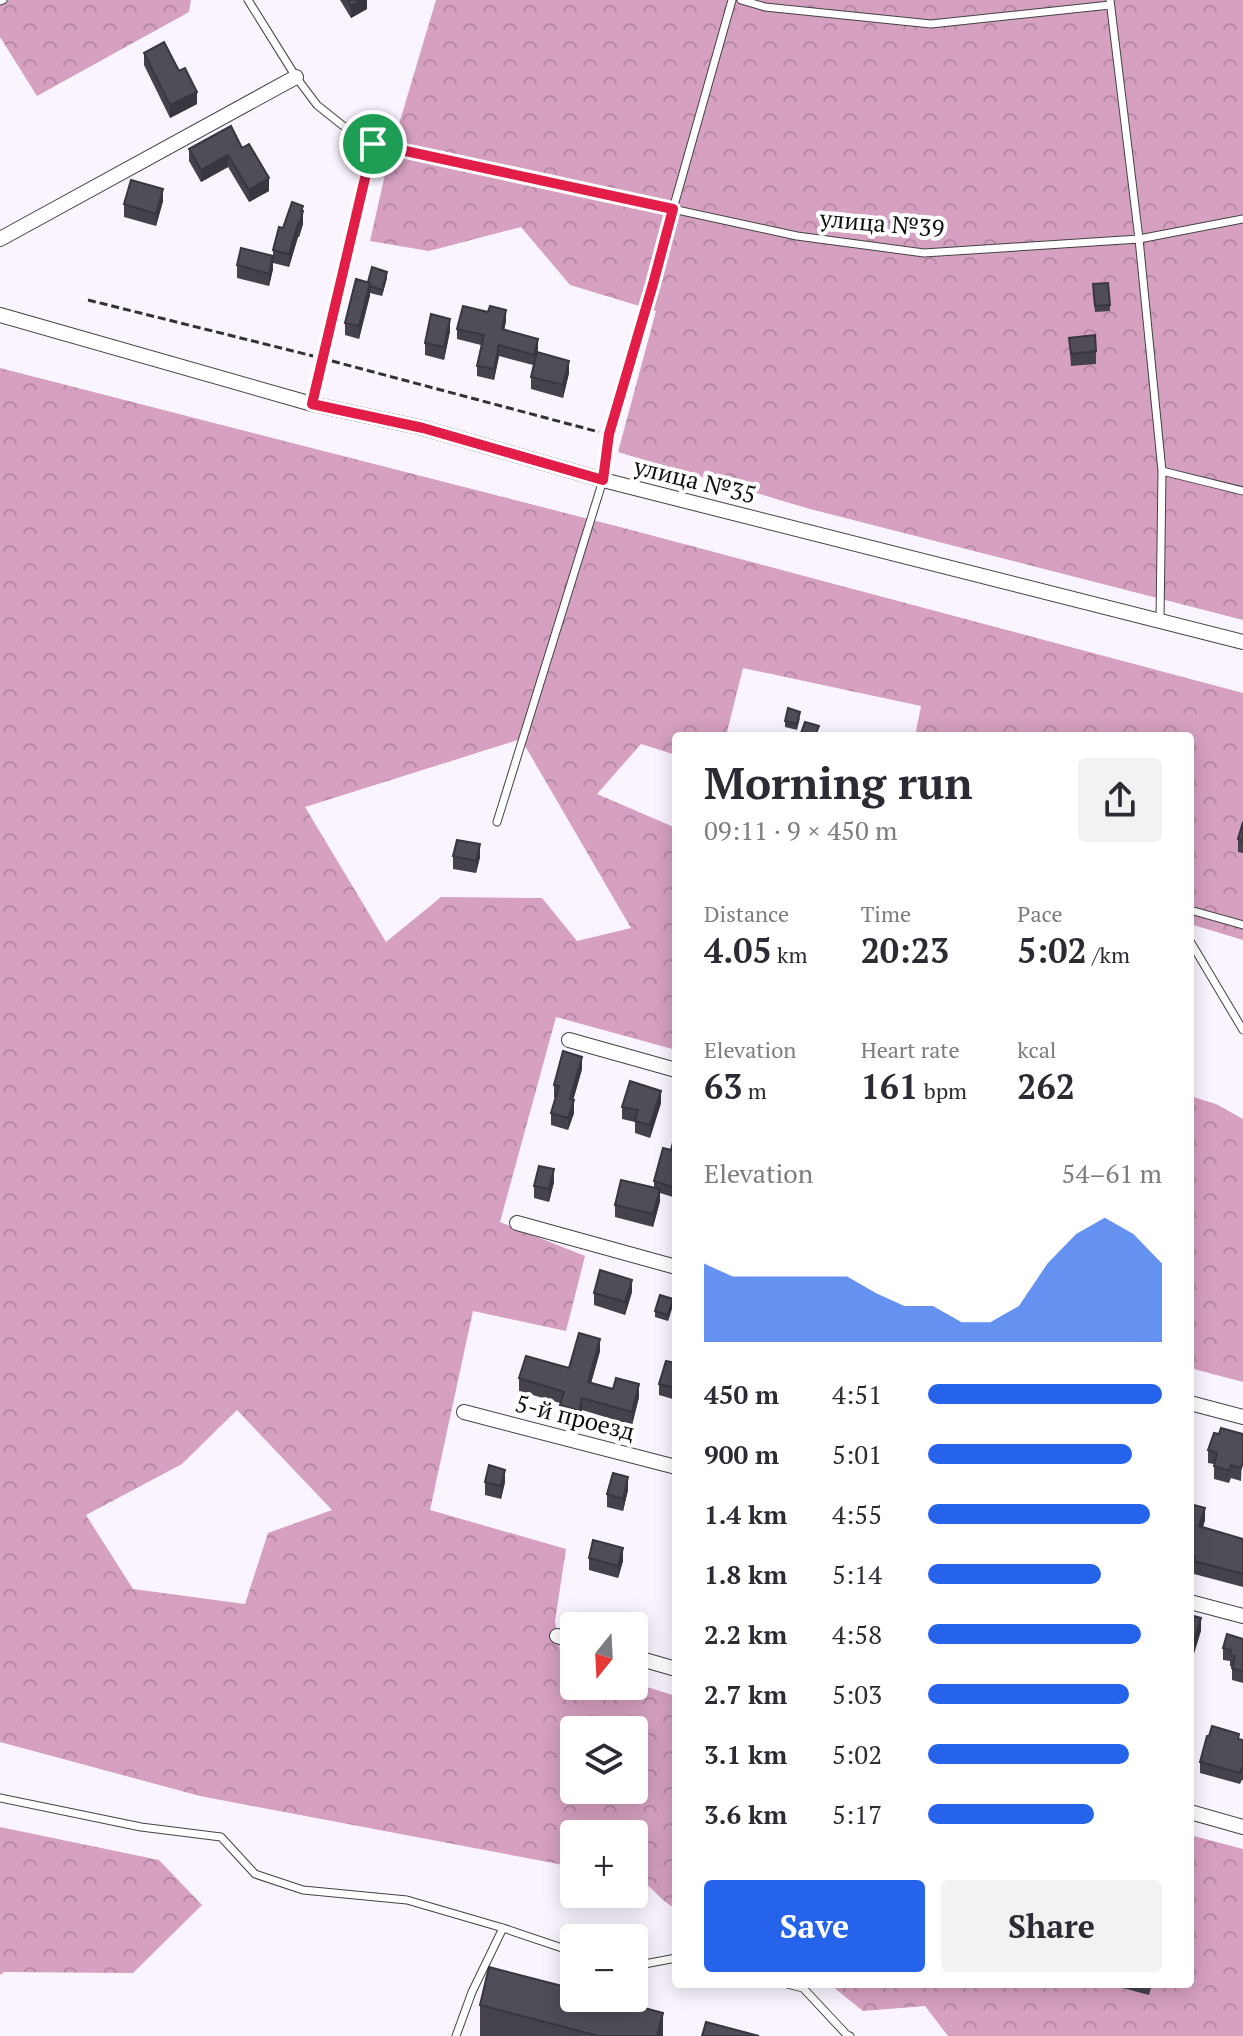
<!DOCTYPE html>
<meta charset="utf-8">
<style>
body{margin:0;font-family:"PT Serif",serif;background:#f2f2f3;color:#2b2b33;height:100vh;display:flex;flex-direction:column;font-size:30px;white-space:nowrap}
*{box-sizing:border-box;margin:0}
p{font-size:26px;color:#7c7c81}
.icon{flex:none;width:44px;height:44px;fill:none;stroke:currentColor;stroke-width:2;stroke-linecap:round;stroke-linejoin:round}
.map{position:relative;flex:1;overflow:hidden}
.side{position:absolute;left:672px;top:732px;width:522px;height:1256px;display:flex;flex-direction:column;background:#fff;border-radius:8px;box-shadow:0 4px 20px #0003}
.side>*{flex:none}
.needle{width:52px;rotate:198deg}
.controls{position:absolute;left:560px;top:1612px;display:grid;gap:16px}
.controls a{display:grid;place-items:center;width:88px;height:88px;border-radius:8px;background:#fff;box-shadow:0 4px 20px #0003;font-size:40px}
.pin{position:absolute;display:grid;place-items:center;width:68px;height:68px;color:#fff;margin:-34px;border:4px solid #fff;border-radius:50%;box-shadow:0 2px 8px #0007}
.round{display:grid;place-items:center;flex:none;width:84px;height:84px;border-radius:8px;background:#f2f2f3}
.summary{display:flex;align-items:center;justify-content:space-between;height:136px;padding:0 32px}
h1{font-size:44px;font-weight:700;line-height:60px}
.metrics{display:grid;grid-template-columns:repeat(3,1fr);gap:12px;height:136px;padding:8px 32px}
.metrics div{display:grid;align-content:center}
.metrics b{font-size:34px;font-weight:700}
.metrics small{font-size:22px;font-weight:400}
.metrics p{font-size:22px}
.chart{height:224px;padding:16px 32px}
.chart p{display:flex;justify-content:space-between}
.chart svg{width:100%;height:144px;margin-top:8px;fill:#2563eb;opacity:.7}
.action{display:flex;gap:16px;margin-top:auto;padding:16px 32px}
.action a{flex:1;height:92px;border-radius:8px;background:#2563eb;color:#fff;font-size:32px;font-weight:700;line-height:92px;text-align:center}
.action a+a{background:#f2f2f3;color:#2b2b33}
ul{padding:0 32px;list-style:none;font-size:26px}
li{display:grid;grid-template-columns:128px 96px 1fr;align-items:center;height:60px}
li i{height:20px;border-radius:10px;background:#2563eb}
.map>svg:first-child{display:block}
.forest{fill:url(#forest-crowns);fill-rule:evenodd}
.lines{fill:none;stroke-linecap:round;stroke-linejoin:round}
.service-casing{stroke:#434343;stroke-width:9}
.minor-casing{stroke:#434343;stroke-width:16}
.path{stroke:#323232;stroke-width:3;stroke-dasharray:8 4;stroke-linecap:butt}
.service{stroke:#fff;stroke-width:7}
.minor{stroke:#fff;stroke-width:14}
.wall{fill:#45424c}
.shaded-wall{fill:#38363e}
.building{fill:#504d58;stroke:#38363e;stroke-width:2}
.route-casing{stroke:#fff;stroke-width:16}
.route{stroke:#e11d48;stroke-width:10}
.labels{text-anchor:middle;stroke-width:8;stroke-linejoin:round;paint-order:stroke}
.street-label{font-size:24px;fill:#101010;stroke:#fff}
</style>
<div class="map">
<svg width="1243" height="2036" viewBox="0 0 1243 2036">
<defs>
<pattern id="forest-crowns" width="20" height="18" patternUnits="userSpaceOnUse" patternTransform="scale(2)"><rect width="20" height="18" fill="#d6a0c1"/><path d="M2 6a3 3 0 1 1 6 0M12 15a3 3 0 1 1 6 0" fill="none" stroke="#b789a5"/></pattern>
</defs>
<rect width="100%" height="100%" fill="#faf4fe"/>
<path class="forest" d="M0 0H191L189 12 37 96 0 37Z
M436 0H1243V620L810 509 618 452 656 311 570 285 521 227 429 251 370 241 388 161Z
M0 368 620 527 1243 693V940L1190 924V736H915L921 706 743 668 726 736H676V755L641 744 597 794 676 828V1050L556 1017 500 1222 585 1256 566 1331 473 1311 430 1510 566 1549 555 1621 562 1662 574 1666V1686H634V1683L676 1696V1908C659 1902 652 1882 634 1879V1834H574V1867L200 1796 0 1742ZM521 739 631 928 577 941 542 898 441 897 386 942 305 807ZM237 1410 332 1510 268 1533 245 1604 133 1589 86 1515 182 1464ZM574 1730H634V1790H574Z
M1190 1096 1216 1104 1243 1119V1382L1190 1368Z
M0 1827 159 1860 202 1905 133 1973 4 1972 0 1975Z
M1190 1835 1243 1849V2036H948L925 2006 863 2011 832 1986V1984H1190Z"/>
<g class="lines">
<g class="service-casing">
<path id="service" d="M248 0 296 77 317 105 342 125 373 144 312 404
M741 0 765 7 931 24 1110 5
M1110 0 1139 239 1162 471 1243 491
M0 1 3 0
M373 144 797 236 924 253 1139 239 1243 219
M1160 621 1162 471
M497 822 603 480 609 434 653 284 673 209 732 0
M1190 910 1243 925
M1190 941 1243 1030
M0 1798 141 1827 221 1837 255 1874 303 1890 407 1900 503 1928 574 1952
M634 1966 676 1958
M787 1984 803 1988 847 2035 850 2036
M456 2036 472 1992 503 1928"/>
</g>
<g class="minor-casing">
<path id="minor" d="M0 239 296 77
M0 315 312 404 423 428 603 480 1243 642
M569 1040 676 1070
M517 1223 676 1267
M1190 1403 1243 1417
M464 1412 676 1467
M1190 1602 1243 1616
M557 1636 574 1641
M634 1657 676 1669
M1190 1812 1243 1827"/>
</g>
<path class="path" d="M88 300 313 356
M332 361 599 432"/>
<use href="#service" class="service"/>
<use href="#minor" class="minor"/>
</g>
<path class="wall" d="M340 0H367V9L351 18Z
M144 53 197 104 170 118 144 65Z
M242 148 269 191 249 202 228 167 201 182 189 161V149Z
M163 201 156 226 124 217V204Z
M303 211V224L299 237H298L289 267 273 263V269L269 286 237 278V265L273 256V250L283 228Z
M387 278 382 296 370 293 359 339 345 335V323L368 282Z
M1093 290 1110 305V311L1095 312Z
M506 321 504 330 538 349 537 352 569 373 563 398 531 389V377L533 365 499 356 494 380 477 376V366L481 345 457 339V329Z
M450 331 444 360 425 355V343Z
M1069 338 1096 351V364L1071 366Z
M800 718 797 730 785 727V721Z
M1243 822V853L1238 852V839Z
M453 856 480 857 476 873 453 869Z
M582 1069 573 1100 574 1113 568 1130 551 1125V1113L556 1098 554 1097V1085Z
M661 1103 650 1138 635 1133V1122L622 1119V1107Z
M676 1136V1198L660 1193V1201L653 1227 615 1217V1205L654 1188V1181L671 1150Z
M554 1182 549 1202 534 1198V1186Z
M632 1292 625 1315 594 1305V1293Z
M673 1305 668 1321 655 1317V1311Z
M600 1351 591 1383 639 1397 632 1425 582 1410 579 1423 560 1418V1403L519 1391V1378L569 1368Z
M676 1363V1400L659 1395V1384Z
M1219 1434H1243L1241 1481 1231 1478 1229 1483 1214 1479V1464L1208 1463V1450Z
M485 1482H505L501 1499 485 1495Z
M628 1490 623 1511 607 1507V1494Z
M1190 1504 1205 1520 1203 1527 1243 1539V1587L1194 1574V1568L1190 1567Z
M589 1558 623 1561 618 1578 589 1570Z
M1243 1639V1683L1232 1680V1667L1230 1666V1661L1223 1660V1648Z
M1239 1739 1243 1740V1780H1242L1240 1784 1200 1773V1762Z
M1108 1984H1152L1149 1995Z
M480 2005 663 2036H480Z"/>
<path class="shaded-wall" d="M361 0H367V9L351 18V6Z
M197 92V104L170 118V105Z
M228 155V167L201 182V170Z
M269 178V191L249 202V190Z
M163 189V201L156 226V214Z
M303 206V224L299 237V225Z
M298 224V237L289 267V254Z
M273 256V269L269 286V274Z
M387 272V278L382 296V290Z
M370 283V296L359 339V326Z
M506 310V321L502 340V329Z
M450 319V331L444 360V347Z
M538 339V349L534 365V355Z
M499 345V356L494 380V369Z
M569 361V373L563 398V385Z
M480 844V857L476 873V861Z
M582 1057V1069L571 1108 574 1100V1113L568 1130 570 1099Z
M661 1091V1103L650 1138V1125Z
M554 1169V1182L549 1202V1189Z
M660 1189V1201L653 1227V1214Z
M632 1280V1292L625 1315V1302Z
M673 1299V1305L668 1321V1315Z
M600 1339V1351L588 1394V1382Z
M639 1384V1397L632 1425V1412Z
M582 1398V1410L579 1423V1411Z
M505 1470V1482L501 1499V1486Z
M628 1477V1490L623 1511V1499Z
M1205 1508V1520L1199 1539V1526Z
M623 1548V1561L618 1578V1566Z
M1201 1618V1631L1190 1667V1654Z
M663 2013V2036H657Z"/>
<path class="building" d="M348 0H361L351 6Z
M164 42 179 71 185 68 197 92 170 105 144 53Z
M231 126 242 148 249 144 269 178 249 190 228 155 201 170 189 149Z
M131 180 163 189 156 214 124 204Z
M292 202 303 206 301 211H303L299 225 298 224 289 254 273 250 279 227 283 228Z
M241 248 273 256 269 274 237 265Z
M372 267 387 272 382 290 370 286V283L368 282Z
M356 279 370 283 359 326 345 323Z
M1108 283 1110 305 1095 306 1093 284Z
M463 306 488 312 490 306 506 310 502 329 538 339 534 355 499 345 494 369 477 366 484 335 457 329Z
M431 314 450 319 444 347 425 343Z
M1095 335 1096 351 1071 354 1069 338Z
M537 352 569 361 563 385 531 377Z
M788 708 800 712 797 724 785 721Z
M805 722 819 726 815 736H800Z
M1243 822V841L1238 839Z
M457 840 480 844 476 861 453 856Z
M563 1051 582 1057 570 1099 574 1100 568 1118 551 1113 559 1086 554 1085Z
M630 1081 661 1091 650 1125 635 1121 638 1110 622 1107Z
M675 1135 676 1136V1188L654 1181 663 1148 671 1150Z
M539 1166 554 1169 549 1189 534 1186Z
M621 1180 660 1189 653 1214 615 1205Z
M600 1270 632 1280 625 1302 594 1293Z
M660 1295 673 1299 668 1315 655 1311Z
M579 1333 600 1339 588 1382 613 1389 616 1378 639 1384 632 1412 582 1398 579 1411 560 1405 564 1392 519 1378 526 1356 569 1368Z
M666 1361 676 1363V1388L659 1384Z
M1221 1428 1243 1434V1462L1241 1468 1231 1465 1229 1471 1214 1466 1217 1453 1208 1450 1214 1433 1219 1434Z
M489 1465 505 1470 501 1486 485 1482Z
M613 1473 628 1477 623 1499 607 1494Z
M1190 1504 1205 1508 1199 1526 1243 1539V1574L1194 1561 1195 1556 1190 1555Z
M593 1540 623 1548 618 1566 589 1558Z
M1190 1615 1201 1618 1190 1654Z
M1227 1634 1243 1639V1672L1232 1668 1235 1656 1230 1655 1231 1650 1223 1648Z
M1212 1726 1239 1734 1238 1739 1243 1740V1769L1242 1768 1240 1773 1200 1762 1207 1736H1209Z
M489 1967 574 1989V1998H607L663 2013 657 2036H599L480 2005Z
M706 2022 759 2036H702Z"/>
<g class="lines">
<g class="route-casing">
<path id="route" d="M373 144 673 209 653 284 609 434 603 480 423 428 312 404Z"/>
</g>
<use href="#route" class="route"/>
</g>
<g class="labels">
<g class="street-label">
<text transform="translate(882 224) rotate(5)" y="8">улица №39</text>
<text transform="translate(695 481) rotate(14)" y="8">улица №35</text>
<text transform="translate(575 1418) rotate(14)" y="8">5-й проезд</text>
</g>
</g>
</svg>
<div class="controls">
<a><svg class="needle" viewBox="-14 -14 28 28"><path d="M0-13l5 13h-10z" fill="#e53935"/><path d="M0 13l5-13h-10z" fill="#7c7c81"/></svg></a>
<a><svg class="icon" aria-label="layers" viewBox="0 0 24 24"><path d="M12 4l9 5-9 5-9-5zM3 14l9 5 9-5"/></svg></a>
<a>+</a>
<a>−</a>
</div>
<div class="pin" style="left:373px;top:144px;background:#1e9e55"><svg class="icon" aria-label="arrive" viewBox="0 0 24 24"><path d="M6 21V4h12l-3 4 3 4H6"/></svg></div>
<section class="side">
<div class="summary"><div><h1>Morning run</h1><p>09:11 · 9 × 450 m</p></div><a class="round"><svg class="icon" aria-label="share" viewBox="0 0 24 24"><path d="M12 15V3M7 8l5-5 5 5M5 13v7h14v-7"/></svg></a></div>
<div class="metrics">
<div><p>Distance</p><b>4.05<small> km</small></b></div>
<div><p>Time</p><b>20:23</b></div>
<div><p>Pace</p><b>5:02<small> /km</small></b></div>
</div>
<div class="metrics">
<div><p>Elevation</p><b>63<small> m</small></b></div>
<div><p>Heart rate</p><b>161<small> bpm</small></b></div>
<div><p>kcal</p><b>262</b></div>
</div>
<div class="chart"><p><span>Elevation</span>54–61 m</p>
<svg viewBox="0 0 160 44" preserveAspectRatio="none"><path d="M0 44V20L10 24L20 24L30 24L40 24L50 24L60 29L70 33L80 33L90 38L100 38L110 33L120 20L130 11L140 6L150 11L160 20V44z"/></svg>
</div>
<ul>
<li><b>450 m</b>4:51<i style="width:100%"></i></li>
<li><b>900 m</b>5:01<i style="width:87%"></i></li>
<li><b>1.4 km</b>4:55<i style="width:95%"></i></li>
<li><b>1.8 km</b>5:14<i style="width:74%"></i></li>
<li><b>2.2 km</b>4:58<i style="width:91%"></i></li>
<li><b>2.7 km</b>5:03<i style="width:86%"></i></li>
<li><b>3.1 km</b>5:02<i style="width:86%"></i></li>
<li><b>3.6 km</b>5:17<i style="width:71%"></i></li>
</ul>
<div class="action"><a>Save</a><a>Share</a></div>
</section>
</div>
